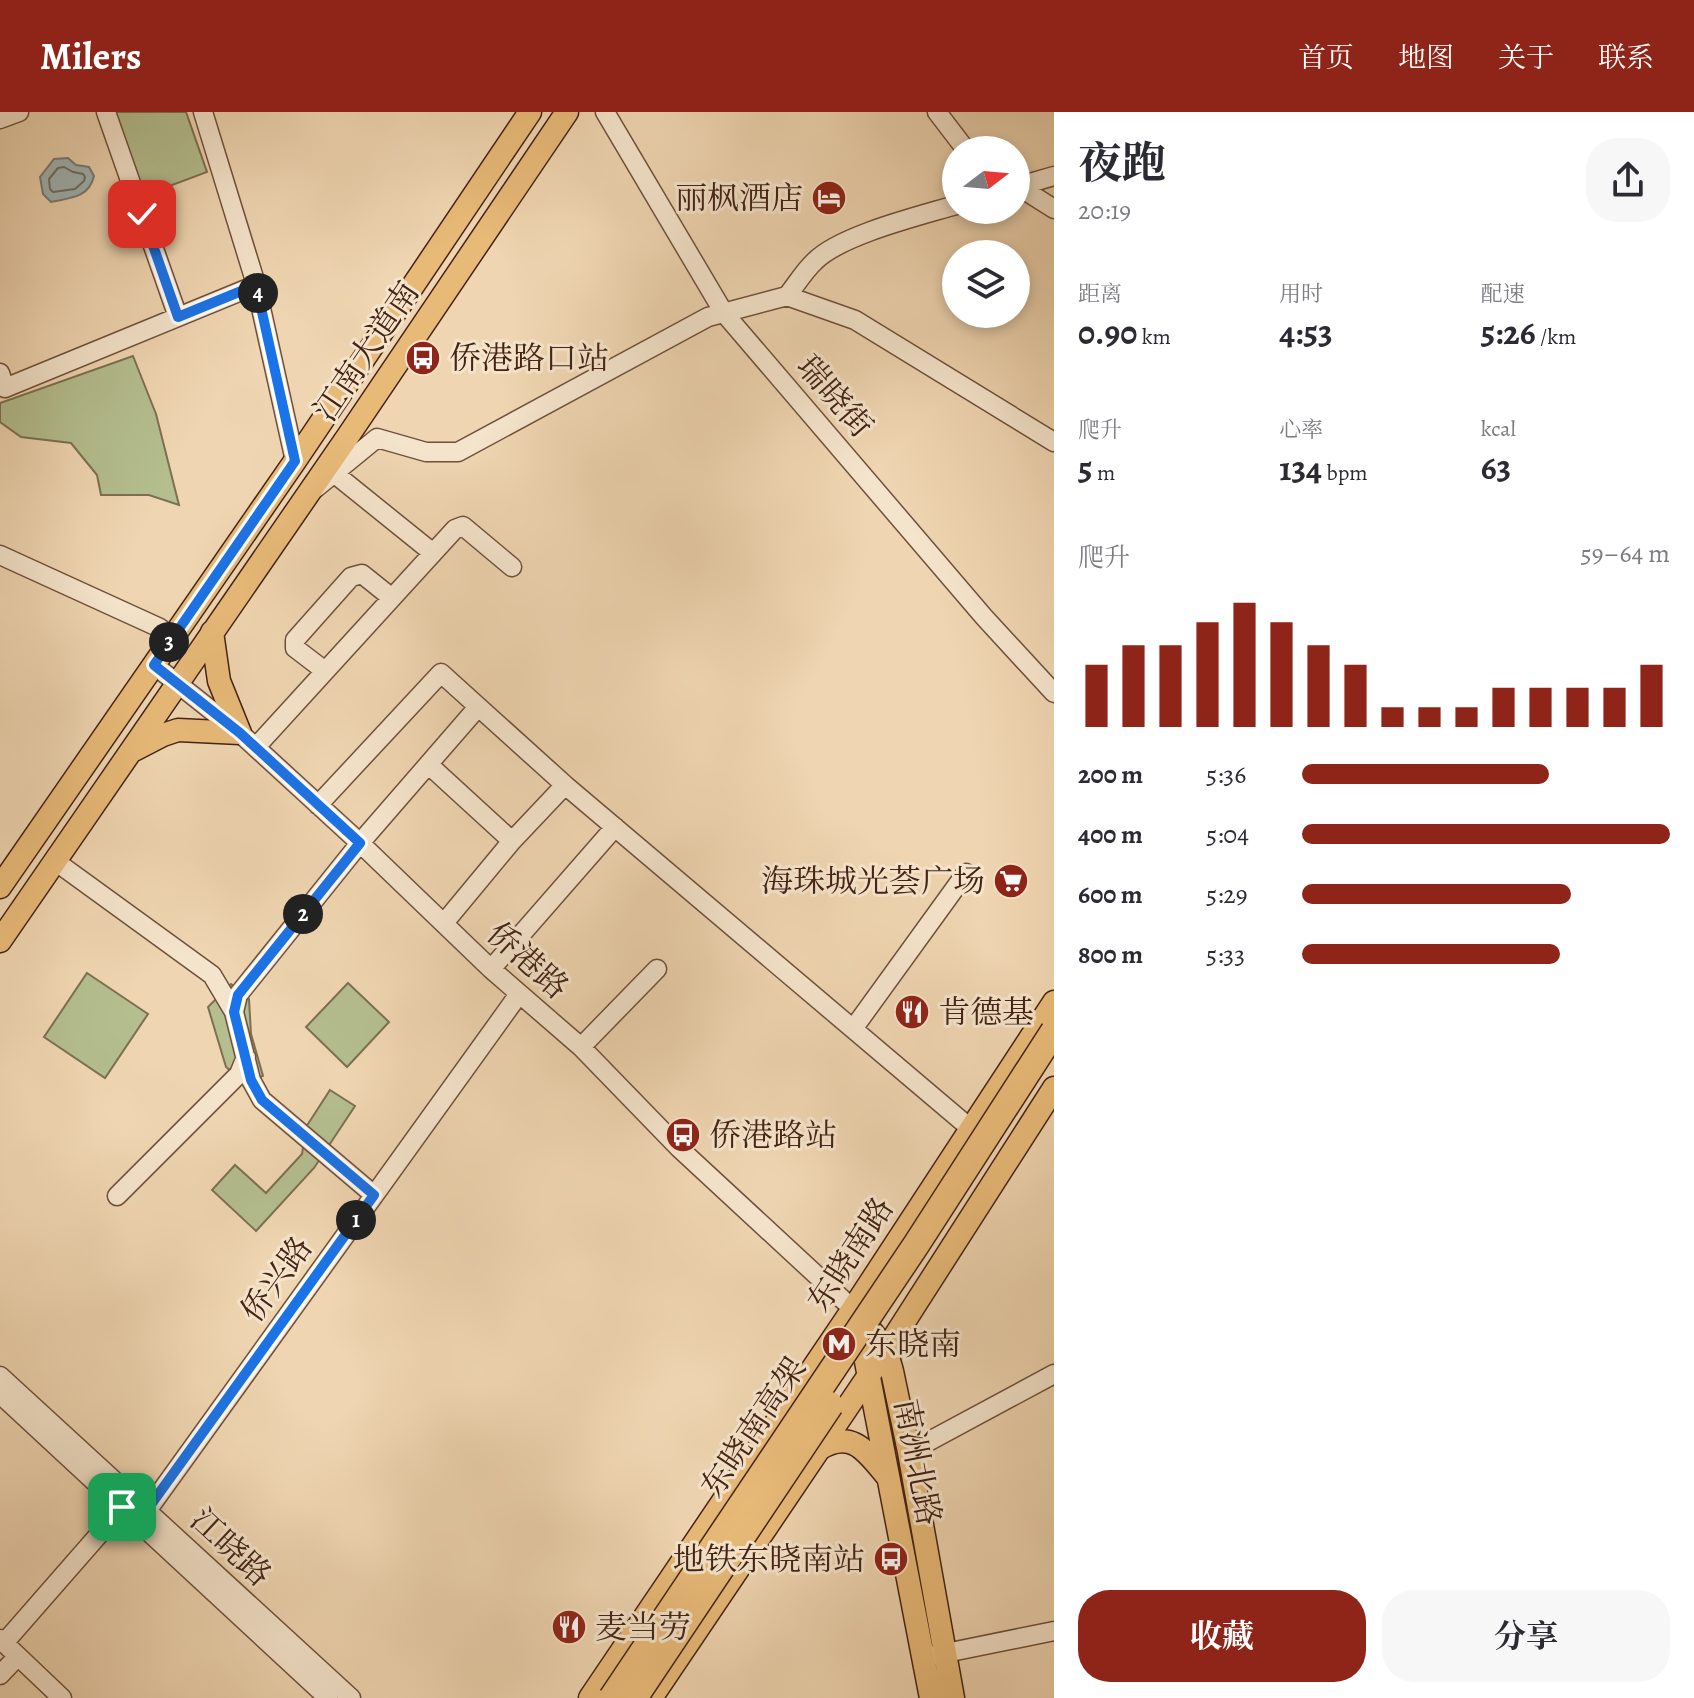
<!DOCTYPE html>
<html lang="zh">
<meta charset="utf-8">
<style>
body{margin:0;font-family:Alegreya,"Noto Serif SC",serif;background:#f7f7f7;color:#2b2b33;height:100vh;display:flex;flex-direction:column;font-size:30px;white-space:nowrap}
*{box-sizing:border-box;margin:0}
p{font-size:26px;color:#7c7c81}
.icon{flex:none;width:44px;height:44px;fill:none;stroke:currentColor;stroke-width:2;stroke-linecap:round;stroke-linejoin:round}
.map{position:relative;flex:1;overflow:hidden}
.sheet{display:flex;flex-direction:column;background:#fff;width:640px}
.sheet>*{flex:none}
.needle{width:52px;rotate:74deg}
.buttons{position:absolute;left:942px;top:24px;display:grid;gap:16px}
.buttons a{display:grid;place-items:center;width:88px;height:88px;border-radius:50%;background:#fff;box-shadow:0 4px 12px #0003;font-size:40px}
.pin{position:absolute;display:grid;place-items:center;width:68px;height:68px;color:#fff;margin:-34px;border-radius:16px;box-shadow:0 4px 12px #0006}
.km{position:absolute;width:40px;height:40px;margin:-20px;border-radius:50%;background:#222;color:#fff;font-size:22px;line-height:40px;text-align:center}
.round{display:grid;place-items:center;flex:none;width:84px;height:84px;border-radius:32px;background:#f7f7f7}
.summary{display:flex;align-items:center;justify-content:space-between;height:136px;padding:0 24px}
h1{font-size:44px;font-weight:700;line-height:60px}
.stats{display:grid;grid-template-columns:repeat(3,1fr);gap:12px;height:136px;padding:8px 24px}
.stats div{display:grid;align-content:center}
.stats b{font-size:34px;font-weight:700}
.stats small{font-size:22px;font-weight:400}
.stats p{font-size:22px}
.chart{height:224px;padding:16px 24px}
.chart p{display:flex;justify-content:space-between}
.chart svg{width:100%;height:144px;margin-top:8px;stroke:#8f2418;stroke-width:6}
.button{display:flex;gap:16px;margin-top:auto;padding:16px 24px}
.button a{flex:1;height:92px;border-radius:32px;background:#8f2418;color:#fff;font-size:32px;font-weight:700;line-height:92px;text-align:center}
.button a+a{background:#f7f7f7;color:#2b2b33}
ul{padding:0 24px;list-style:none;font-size:26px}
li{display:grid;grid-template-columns:128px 96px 1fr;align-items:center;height:60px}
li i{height:20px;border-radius:10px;background:#8f2418}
header{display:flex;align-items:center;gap:48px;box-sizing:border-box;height:112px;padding:0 40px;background:#8f2418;color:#fff}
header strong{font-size:38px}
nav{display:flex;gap:44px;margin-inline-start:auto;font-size:28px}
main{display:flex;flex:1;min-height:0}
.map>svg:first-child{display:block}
.green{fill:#b4be8f;stroke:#7c7052;stroke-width:2}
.water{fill:#9eb6b6;stroke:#7a7b76;stroke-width:2}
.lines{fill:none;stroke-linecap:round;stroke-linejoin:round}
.shore{stroke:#716c66;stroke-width:2}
.minor-casing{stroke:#6f503c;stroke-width:21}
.major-casing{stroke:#442315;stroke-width:25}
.minor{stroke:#f5e4cc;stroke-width:18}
.major{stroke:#e8ba78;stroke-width:22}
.highway-bridge-casing{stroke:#442315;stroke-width:29;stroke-linecap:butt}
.highway-bridge{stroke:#e8ba78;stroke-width:26}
.route-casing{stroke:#fff;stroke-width:16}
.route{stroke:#1a73e8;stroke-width:10}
.labels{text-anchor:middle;stroke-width:6;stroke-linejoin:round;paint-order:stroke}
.poi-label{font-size:32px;fill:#442315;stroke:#f5e4cc;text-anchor:start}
.street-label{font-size:32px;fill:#442315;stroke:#f5e4cc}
</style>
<header>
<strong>Milers</strong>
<nav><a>首页</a><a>地图</a><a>关于</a><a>联系</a></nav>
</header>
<main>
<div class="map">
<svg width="1054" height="1586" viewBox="0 0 1054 1586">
<rect width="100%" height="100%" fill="#efd5b1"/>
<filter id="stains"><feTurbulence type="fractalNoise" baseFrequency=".0025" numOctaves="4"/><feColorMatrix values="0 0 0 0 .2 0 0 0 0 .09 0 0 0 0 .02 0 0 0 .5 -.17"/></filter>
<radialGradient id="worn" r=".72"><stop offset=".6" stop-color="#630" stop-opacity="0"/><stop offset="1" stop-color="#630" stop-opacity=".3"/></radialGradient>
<path class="green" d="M112 0H186L207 60 143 84Z
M133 244 156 302 179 393 149 383H101L97 363 71 331 21 325 0 310V291Z
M87 861 148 902 105 966 44 925Z
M348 871 389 910 347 955 306 915Z
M231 872 249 887 251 922 263 964 244 971 226 955 208 895Z
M330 978 355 994 314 1056 256 1119 212 1078 235 1053 266 1081 302 1042 306 1015Z"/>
<path class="water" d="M68 46 76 53 89 55 94 64C89 86 70 86 51 90L43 82 40 65 54 47Z"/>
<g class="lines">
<path class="shore" d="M64 55 73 60 83 62 85 65 84 69 75 77 53 80 50 77 49 67 58 56Z"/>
<g class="minor-casing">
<path id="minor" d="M106 0 178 205
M203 0 255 169 295 349
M605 0 724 201 984 505 1054 581
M937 0 966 38
M0 7 19 0
M1018 74 1054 97
M1016 75 1054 64
M787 184C796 173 804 159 815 149 841 123 919 104 956 93
M0 261 5 276 256 173
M335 362 433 441
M316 376 377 326 426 340H458L708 205 787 184 855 208 1054 330
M0 443 160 516
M154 553 240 621 360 731 491 857 581 935 679 1036 853 1197
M325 559 295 536V528L351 465 362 462 392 486
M256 635 455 417 463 414 512 455
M429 653 512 729
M318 693 441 561 565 673 970 1016
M55 749 212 863 234 900
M444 811 512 729 565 673
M491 857 615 715
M853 917 966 761
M581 935 657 857
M374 1083 262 988 251 968 234 900 238 883 360 731 478 595
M117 1084 239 962 246 945
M0 1264 351 1586
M0 1282 328 1586
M909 1340 1054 1262
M139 1410 519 882
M0 1527 62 1586
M4 1531 130 1387
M931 1544 1054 1519
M0 1563 18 1544"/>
</g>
<g class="major-casing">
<path id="major" d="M212 520 219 569 240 621
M134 638 163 623 178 618 240 621
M0 775 295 349 530 0
M0 829 346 327 567 0
M854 1197 886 1238 892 1259 909 1340 953 1586
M856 1205 862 1229 931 1586
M819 1337C852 1317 866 1339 886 1363
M590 1586 853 1197 1054 890
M651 1586 886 1238 1054 976"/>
</g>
<use href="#minor" class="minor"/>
<use href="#major" class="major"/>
<g class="highway-bridge-casing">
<path id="highway-bridge" d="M612 1586 916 1133 1054 919
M634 1586 830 1293"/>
</g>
<use href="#highway-bridge" class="highway-bridge"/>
</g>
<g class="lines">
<g class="route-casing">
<path id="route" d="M122 1395 132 1385 147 1398 374 1083 262 988 251 968 234 900 238 883 360 731 240 621 154 553 295 349 256 173 178 205 142 102"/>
</g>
<use href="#route" class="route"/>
</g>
<defs>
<g id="hotel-disc" transform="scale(1.8)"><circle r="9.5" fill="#8f2418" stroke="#f5e4cc"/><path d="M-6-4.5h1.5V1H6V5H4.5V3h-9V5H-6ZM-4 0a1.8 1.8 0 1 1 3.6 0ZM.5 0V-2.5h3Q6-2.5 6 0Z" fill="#fff"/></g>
<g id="bus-disc" transform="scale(1.8)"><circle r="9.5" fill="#8f2418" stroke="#f5e4cc"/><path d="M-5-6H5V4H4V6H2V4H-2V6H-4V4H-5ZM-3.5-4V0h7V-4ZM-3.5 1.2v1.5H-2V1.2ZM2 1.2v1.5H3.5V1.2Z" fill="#fff"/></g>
<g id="supermarket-disc" transform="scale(1.8)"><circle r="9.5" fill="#8f2418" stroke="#f5e4cc"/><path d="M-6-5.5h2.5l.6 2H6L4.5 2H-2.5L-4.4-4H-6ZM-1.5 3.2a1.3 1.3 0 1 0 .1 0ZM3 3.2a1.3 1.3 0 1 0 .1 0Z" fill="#fff"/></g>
<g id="restaurant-disc" transform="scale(1.8)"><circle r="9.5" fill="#8f2418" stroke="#f5e4cc"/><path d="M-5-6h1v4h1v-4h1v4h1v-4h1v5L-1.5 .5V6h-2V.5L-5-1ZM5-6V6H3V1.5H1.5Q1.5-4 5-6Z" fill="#fff"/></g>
<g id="metro-disc" transform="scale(1.8)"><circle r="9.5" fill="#8f2418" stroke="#f5e4cc"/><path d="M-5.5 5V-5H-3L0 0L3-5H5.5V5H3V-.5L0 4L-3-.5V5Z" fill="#fff"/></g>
</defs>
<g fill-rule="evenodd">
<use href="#hotel-disc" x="829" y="86"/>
<use href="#bus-disc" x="423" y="246"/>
<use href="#supermarket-disc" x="1011" y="769"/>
<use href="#restaurant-disc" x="912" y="900"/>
<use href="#bus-disc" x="683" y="1023"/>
<use href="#metro-disc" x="839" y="1232"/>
<use href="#bus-disc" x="891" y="1447"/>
<use href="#restaurant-disc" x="569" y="1515"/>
</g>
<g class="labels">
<g class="poi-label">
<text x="803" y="97" text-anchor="end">丽枫酒店</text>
<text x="449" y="257">侨港路口站</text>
<text x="985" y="780" text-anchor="end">海珠城光荟广场</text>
<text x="938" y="911">肯德基</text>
<text x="709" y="1034">侨港路站</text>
<text x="865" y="1243">东晓南</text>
<text x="865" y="1458" text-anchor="end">地铁东晓南站</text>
<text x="595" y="1526">麦当劳</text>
</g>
<g class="street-label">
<text transform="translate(366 239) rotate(-56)" y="11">江南大道南</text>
<text transform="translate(835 284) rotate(49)" y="11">瑞晓街</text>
<text transform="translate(528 848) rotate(42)" y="11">侨港路</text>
<text transform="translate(850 1142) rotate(-57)" y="11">东晓南路</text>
<text transform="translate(276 1167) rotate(-54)" y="11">侨兴路</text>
<text transform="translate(753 1315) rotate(-56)" y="11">东晓南高架</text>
<text transform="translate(918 1350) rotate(79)" y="11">南洲北路</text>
<text transform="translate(231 1435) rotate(43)" y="11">江晓路</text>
</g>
</g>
<rect width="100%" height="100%" filter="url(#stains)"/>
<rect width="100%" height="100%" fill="url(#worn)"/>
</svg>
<div class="buttons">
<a><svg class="needle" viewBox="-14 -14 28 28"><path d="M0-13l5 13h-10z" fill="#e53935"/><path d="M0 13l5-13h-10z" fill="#7c7c81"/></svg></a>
<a><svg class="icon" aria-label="layers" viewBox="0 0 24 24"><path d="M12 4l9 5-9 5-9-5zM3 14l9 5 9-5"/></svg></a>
</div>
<div class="pin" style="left:122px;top:1395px;background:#1e9e55"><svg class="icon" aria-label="arrive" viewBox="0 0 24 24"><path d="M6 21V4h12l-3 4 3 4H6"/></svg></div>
<div class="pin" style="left:142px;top:102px;background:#d93025"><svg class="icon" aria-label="check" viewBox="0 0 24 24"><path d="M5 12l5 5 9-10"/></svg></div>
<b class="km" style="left:356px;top:1108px">1</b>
<b class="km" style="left:303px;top:802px">2</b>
<b class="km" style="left:169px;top:530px">3</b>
<b class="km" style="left:258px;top:181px">4</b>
</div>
<section class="sheet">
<div class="summary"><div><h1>夜跑</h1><p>20:19</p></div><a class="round"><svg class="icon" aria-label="share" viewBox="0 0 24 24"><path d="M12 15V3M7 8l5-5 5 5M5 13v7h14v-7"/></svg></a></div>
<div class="stats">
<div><p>距离</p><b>0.90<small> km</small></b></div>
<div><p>用时</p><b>4:53</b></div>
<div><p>配速</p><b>5:26<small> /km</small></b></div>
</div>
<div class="stats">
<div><p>爬升</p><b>5<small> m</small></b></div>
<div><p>心率</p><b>134<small> bpm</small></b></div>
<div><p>kcal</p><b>63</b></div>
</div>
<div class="chart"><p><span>爬升</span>59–64 m</p>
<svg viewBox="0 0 160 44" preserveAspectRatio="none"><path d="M5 44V25M15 44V19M25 44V19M35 44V12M45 44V6M55 44V12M65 44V19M75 44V25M85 44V38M95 44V38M105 44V38M115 44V32M125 44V32M135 44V32M145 44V32M155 44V25"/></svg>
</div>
<ul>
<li><b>200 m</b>5:36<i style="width:67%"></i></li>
<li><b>400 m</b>5:04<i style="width:100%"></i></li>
<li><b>600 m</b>5:29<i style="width:73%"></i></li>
<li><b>800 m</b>5:33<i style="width:70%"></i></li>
</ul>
<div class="button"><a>收藏</a><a>分享</a></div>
</section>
</main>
